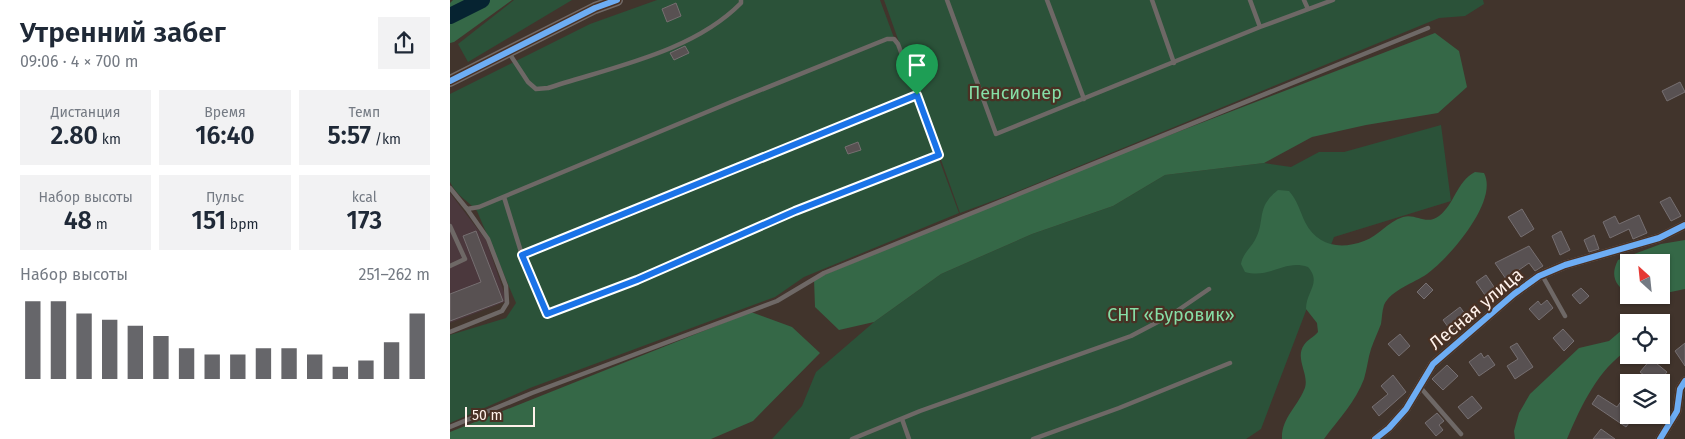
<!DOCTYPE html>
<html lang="ru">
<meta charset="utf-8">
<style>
body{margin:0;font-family:"Fira Sans",sans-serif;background:#f2f2f3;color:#1f2937;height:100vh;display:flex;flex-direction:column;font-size:19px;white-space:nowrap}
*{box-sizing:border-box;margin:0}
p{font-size:16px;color:#747a83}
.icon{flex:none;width:28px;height:28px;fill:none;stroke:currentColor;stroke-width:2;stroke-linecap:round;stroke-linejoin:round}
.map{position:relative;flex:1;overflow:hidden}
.sheet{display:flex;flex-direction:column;background:#fff;width:450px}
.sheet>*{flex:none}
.needle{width:32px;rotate:333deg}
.buttons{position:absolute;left:1170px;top:254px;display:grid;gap:10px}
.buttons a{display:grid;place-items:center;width:50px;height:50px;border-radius:0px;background:#fff;box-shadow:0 1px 4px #0004;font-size:25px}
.scale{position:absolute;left:15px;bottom:12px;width:70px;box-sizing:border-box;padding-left:5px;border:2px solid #fff2eb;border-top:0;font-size:14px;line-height:18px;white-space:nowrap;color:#fff2eb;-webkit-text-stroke:4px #493124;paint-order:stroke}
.pin{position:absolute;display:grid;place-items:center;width:42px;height:42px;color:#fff;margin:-51px -21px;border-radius:50% 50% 50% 0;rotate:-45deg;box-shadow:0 0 5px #0007}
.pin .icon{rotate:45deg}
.round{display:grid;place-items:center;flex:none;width:52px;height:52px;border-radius:0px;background:#f2f2f3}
.head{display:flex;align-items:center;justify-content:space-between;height:85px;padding:0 20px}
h1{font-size:28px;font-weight:600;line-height:38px}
.metrics{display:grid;grid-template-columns:repeat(3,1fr);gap:8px;height:85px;padding:5px 20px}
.metrics div{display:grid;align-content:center;border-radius:0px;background:#f2f2f3;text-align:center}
.metrics b{font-size:25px;font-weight:600}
.metrics small{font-size:14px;font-weight:400}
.metrics p{font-size:14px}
.chart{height:140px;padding:10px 20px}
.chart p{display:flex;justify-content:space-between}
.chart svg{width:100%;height:90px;margin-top:5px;stroke:#66666a;stroke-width:6}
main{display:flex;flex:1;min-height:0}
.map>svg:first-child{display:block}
.industrial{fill:#4b383d}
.green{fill:#2b5239}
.forest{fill:#356847}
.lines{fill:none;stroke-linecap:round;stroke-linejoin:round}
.river{stroke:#062331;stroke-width:16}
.building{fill:#585152;stroke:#766f71}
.lane{stroke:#6e6866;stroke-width:4.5}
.street{stroke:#6e6866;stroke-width:9}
.secondary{stroke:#716a68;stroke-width:12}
.cycleway-casing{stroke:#493124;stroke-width:9}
.cycleway{stroke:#6dadf4;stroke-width:6}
.route-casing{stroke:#fff;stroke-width:10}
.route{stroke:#1a73e8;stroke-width:6}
.labels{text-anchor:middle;stroke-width:4.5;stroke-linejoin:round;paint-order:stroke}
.park-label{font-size:18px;fill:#86dea6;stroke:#493124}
.street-label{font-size:18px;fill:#fff2eb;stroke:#493124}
</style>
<main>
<section class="sheet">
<div class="head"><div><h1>Утренний забег</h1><p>09:06 · 4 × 700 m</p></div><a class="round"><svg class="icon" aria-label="share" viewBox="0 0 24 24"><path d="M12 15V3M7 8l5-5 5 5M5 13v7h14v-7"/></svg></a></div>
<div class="metrics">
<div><p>Дистанция</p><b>2.80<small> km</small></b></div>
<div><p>Время</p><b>16:40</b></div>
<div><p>Темп</p><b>5:57<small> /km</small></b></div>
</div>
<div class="metrics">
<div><p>Набор высоты</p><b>48<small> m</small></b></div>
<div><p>Пульс</p><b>151<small> bpm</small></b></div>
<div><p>kcal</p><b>173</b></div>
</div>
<div class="chart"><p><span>Набор высоты</span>251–262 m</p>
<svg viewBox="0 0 160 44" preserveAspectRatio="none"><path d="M5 44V6M15 44V6M25 44V12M35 44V15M45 44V18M55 44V23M65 44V29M75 44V32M85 44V32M95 44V29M105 44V29M115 44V32M125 44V38M135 44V35M145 44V26M155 44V12"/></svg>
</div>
</section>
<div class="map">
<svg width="1235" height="439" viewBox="0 0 1235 439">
<rect width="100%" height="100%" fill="#41342c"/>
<path class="industrial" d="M0 193 36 240 57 301 0 323Z"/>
<path class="green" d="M64 0H122L18 62 8 44Z
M207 0H430L509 213 354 277 325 297 80 388 0 423V335L56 318 66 303 27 211C18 201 6 195 0 182V94L140 24Z
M434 0H1033L1034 4 1015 16 989 18 556 196 510 213Z
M991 125 1001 201 884 237 811 429 796 439H322L352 406 366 372 424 322 491 274 582 234 663 206 715 175 814 163 841 167 869 152H894Z"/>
<path class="forest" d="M3 0H62L4 42 0 43V3Z
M985 33 1009 51 1017 87 988 113 916 125 862 137 814 163 715 175 663 206 582 234 491 274 424 322 389 330 365 307 364 279 652 161Z
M1025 172 1034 173C1049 201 999 258 977 274 964 283 941 290 934 305 932 311 932 318 931 324 928 332 924 340 921 349 918 358 917 369 914 379 906 401 888 420 874 439H832C831 419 847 407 854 390 861 376 844 359 854 345 857 340 864 337 868 332L867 323 856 309C856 291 872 283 858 267 834 259 821 279 795 272L791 264C793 253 800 249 805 240 816 221 805 208 828 190L839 191C847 200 850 211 855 222 867 246 890 250 914 241 929 236 937 222 953 217 966 213 976 226 989 216 1005 204 1006 182 1025 172Z
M1235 240V289L1211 294V262H1179V295C1165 285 1160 276 1168 260L1211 244Z
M301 312 342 327 370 353 303 421 261 439H0V432Z
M1179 324V349C1148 369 1131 406 1117 439H1065L1064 431 1069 413 1080 394 1129 348 1159 341Z"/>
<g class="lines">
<path class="river" d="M0 16 32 0"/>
</g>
<path class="building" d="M226 3 231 16 217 22 212 9Z
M235 46 239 53 224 60 220 53Z
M1230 82 1235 92 1217 101 1212 91Z
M408 142 411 150 398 154 395 147Z
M1220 197 1231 216 1221 221 1210 202Z
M1072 209 1084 229 1071 237 1058 217Z
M1189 215 1197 233 1183 239 1179 229 1160 238 1153 222 1165 216 1169 224Z
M26 231 53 301 0 321V294L31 282 13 236Z
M1111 231 1120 250 1110 255 1102 236Z
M1144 235 1149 249 1139 252 1134 240Z
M1079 246 1093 266 1085 271 1079 263 1056 279 1045 263Z
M1036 275 1046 290 1037 298 1026 282Z
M976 283 983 290 974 299 967 292Z
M1131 288 1139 296 1130 304 1122 295Z
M1097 300 1103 308 1089 320 1079 309 1088 301 1091 305Z
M1010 307 1018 318 1001 331 993 320Z
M1113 329 1124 341 1114 351 1103 338Z
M950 334 960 346 949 356 938 344Z
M1067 343 1083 367 1065 379 1057 366 1068 359 1060 347Z
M1235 343V366L1225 351Z
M1031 353 1034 358 1038 355 1045 365 1029 376 1019 362Z
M1201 359 1217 372 1209 382H1203L1190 372Z
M997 365 1008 376 993 390 982 379Z
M943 375 956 392 929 416 922 407 938 394 931 386Z
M1148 395 1167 407 1172 400 1179 405V415H1185L1176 427 1142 404Z
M1022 396 1032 408 1018 419 1008 407Z
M987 413 994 421 989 425 993 430 986 436 975 423Z
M1151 429 1165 439H1143Z"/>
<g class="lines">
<path class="lane" d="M497 0 546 134 810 27 883 0
M597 0 634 99
M702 0 724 63
M800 0 810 27
M854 0 858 9
M59 53 78 82 86 89 98 88C162 67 243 52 291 3V0
M0 188 17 209 29 207 281 102 437 39H444L448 44 489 155 345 211 187 280 97 314 72 255 54 197
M0 226 15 259 0 266
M72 255 467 95
M1092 275 1115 316
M0 332 52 311 57 303 56 286 38 239 17 209
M970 387 1011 434
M452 419 459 439
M0 427 82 393 327 301 374 273 978 28
M402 439 470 411 681 336 721 315 759 289
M583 439 669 408 780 363"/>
<path class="street" d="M925 439 939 428 956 409 983 364 1064 294 1089 276 1115 265 1209 238 1235 225
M1210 439 1227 411 1230 389 1235 381"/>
<path class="secondary" d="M0 81 145 8 167 0"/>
<g class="cycleway-casing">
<path id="cycleway" d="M0 81 145 8 167 0
M925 439 939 428 956 409 983 364 1064 294 1089 276 1115 265 1209 238 1235 225
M1210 439 1227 411 1230 389 1235 381"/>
</g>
<use href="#cycleway" class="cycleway"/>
</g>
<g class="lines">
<g class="route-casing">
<path id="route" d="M467 95 489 155 345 211 187 280 97 314 72 255Z"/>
</g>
<use href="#route" class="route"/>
</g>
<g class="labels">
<g class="park-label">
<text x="565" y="99">Пенсионер</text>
<text x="721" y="321">СНТ «Буровик»</text>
</g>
<g class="street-label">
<text transform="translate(1026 309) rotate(-40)" y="6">Лесная улица</text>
</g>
</g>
</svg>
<div class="buttons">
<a><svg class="needle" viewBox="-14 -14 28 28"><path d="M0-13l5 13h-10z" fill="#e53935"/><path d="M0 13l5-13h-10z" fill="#747a83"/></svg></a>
<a><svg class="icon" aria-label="locate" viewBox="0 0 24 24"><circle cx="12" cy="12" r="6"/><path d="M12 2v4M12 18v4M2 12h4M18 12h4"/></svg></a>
<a><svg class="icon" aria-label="layers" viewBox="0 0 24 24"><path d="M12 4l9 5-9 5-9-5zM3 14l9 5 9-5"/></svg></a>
</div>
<div class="scale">50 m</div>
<div class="pin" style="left:467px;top:95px;background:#1e9e55"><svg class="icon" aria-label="arrive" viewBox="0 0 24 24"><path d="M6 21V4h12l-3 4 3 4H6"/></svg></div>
</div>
</main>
